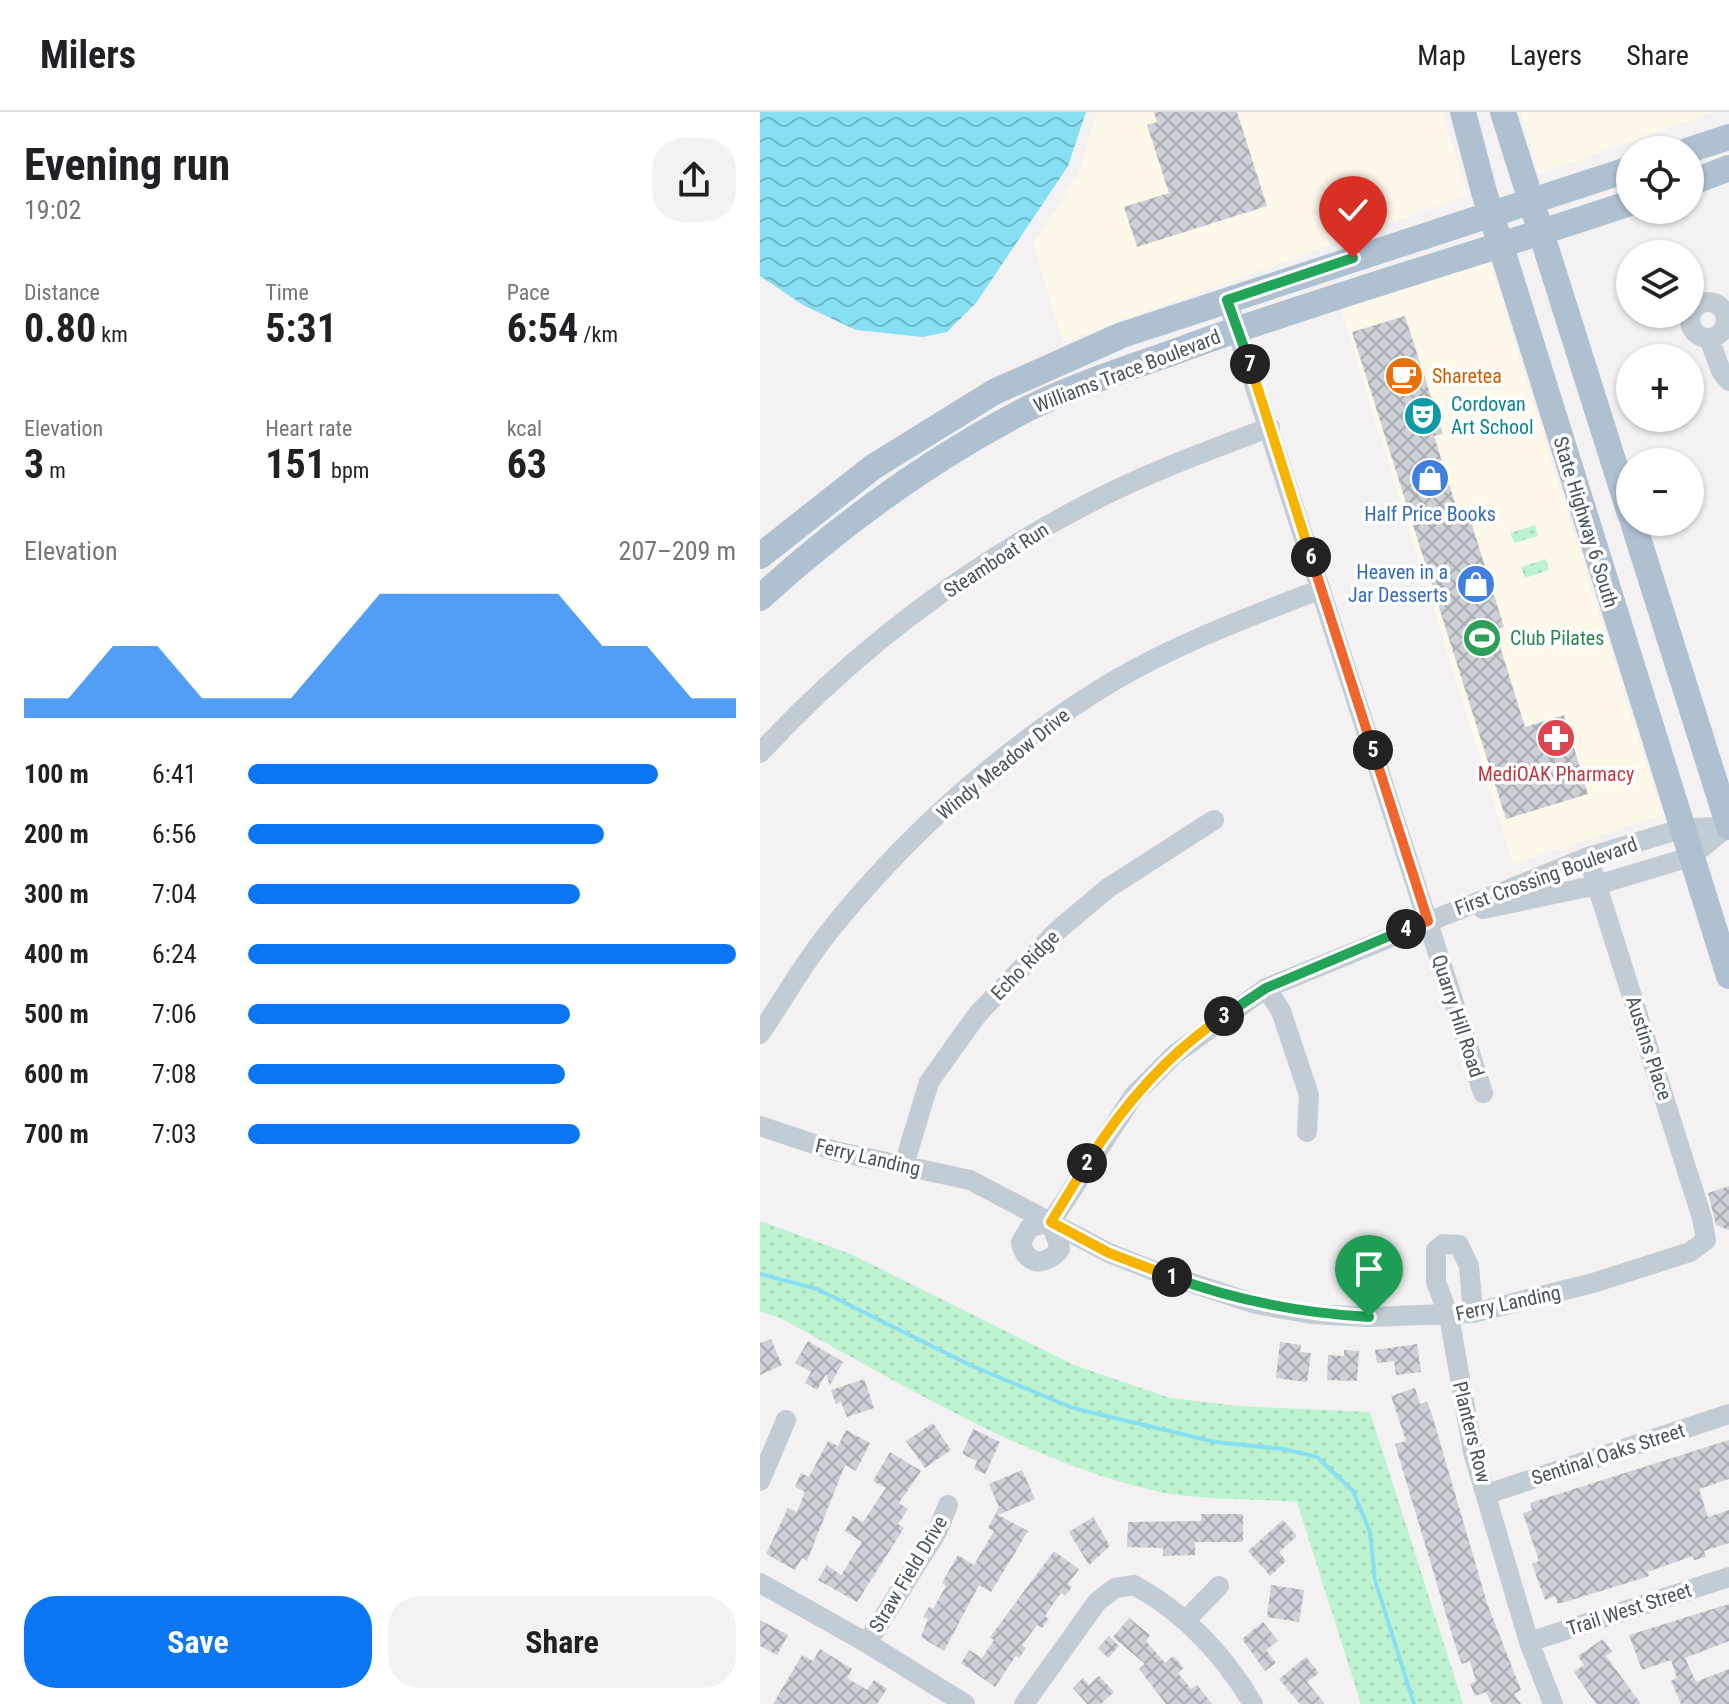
<!DOCTYPE html>
<meta charset="utf-8">
<style>
body{margin:0;font-family:"Roboto Condensed",sans-serif;background:#f2f2f2;color:#202124;height:100vh;display:flex;flex-direction:column;font-size:30px;white-space:nowrap}
*{box-sizing:border-box;margin:0}
p{font-size:26px;color:#757577}
.icon{flex:none;width:44px;height:44px;fill:none;stroke:currentColor;stroke-width:2;stroke-linecap:round;stroke-linejoin:round}
.map{position:relative;flex:1;overflow:hidden}
.side{display:flex;flex-direction:column;background:#fff;width:760px}
.side>*{flex:none}
.fabs{position:absolute;left:856px;top:24px;display:grid;gap:16px}
.fabs a{display:grid;place-items:center;width:88px;height:88px;border-radius:50%;background:#fff;box-shadow:0 2px 6px #0004;font-size:40px}
.pin{position:absolute;display:grid;place-items:center;width:68px;height:68px;color:#fff;margin:-82px -34px;border-radius:50% 50% 50% 0;rotate:-45deg;box-shadow:0 0 8px #0007}
.pin .icon{rotate:45deg}
.km{position:absolute;width:40px;height:40px;margin:-20px;border-radius:50%;background:#222;color:#fff;font-size:22px;line-height:40px;text-align:center}
.round{display:grid;place-items:center;flex:none;width:84px;height:84px;border-radius:32px;background:#f2f2f2}
.summary{display:flex;align-items:center;justify-content:space-between;height:136px;padding:0 24px}
h1{font-size:44px;font-weight:700;line-height:60px}
.stats{display:grid;grid-template-columns:repeat(3,1fr);gap:12px;height:136px;padding:8px 24px}
.stats div{display:grid;align-content:center}
.stats b{font-size:40px;font-weight:700}
.stats small{font-size:22px;font-weight:400}
.stats p{font-size:22px}
.chart{height:224px;padding:16px 24px}
.chart p{display:flex;justify-content:space-between}
.chart svg{width:100%;height:144px;margin-top:8px;fill:#0a76f4;opacity:.7}
.button{display:flex;gap:16px;margin-top:auto;padding:16px 24px}
.button a{flex:1;height:92px;border-radius:32px;background:#0a76f4;color:#fff;font-size:32px;font-weight:700;line-height:92px;text-align:center}
.button a+a{background:#f2f2f2;color:#202124}
ul{padding:0 24px;list-style:none;font-size:26px}
li{display:grid;grid-template-columns:128px 96px 1fr;align-items:center;height:60px}
li i{height:20px;border-radius:10px;background:#0a76f4}
header{display:flex;align-items:center;gap:48px;box-sizing:border-box;height:112px;padding:0 40px;background:#fff;border-bottom:2px solid #e0e0e0}
header strong{font-size:38px}
nav{display:flex;gap:44px;margin-inline-start:auto;font-size:28px}
main{display:flex;flex:1;min-height:0}
.map>svg:first-child{display:block}
.commercial{fill:#fef8eb}
.grass{fill:url(#grass-dots)}
.water{fill:url(#water-waves)}
.lines{fill:none;stroke-linecap:round;stroke-linejoin:round}
.stream{stroke:#87dff3;stroke-width:4}
.building{fill:url(#building-cross-hatch)}
.minor{stroke:#c1ccd4;stroke-width:20}
.major{stroke:#afc1d1;stroke-width:26}
.split-1-casing{stroke:#fff;stroke-width:16}
.split-2-casing{stroke:#fff;stroke-width:16}
.split-3-casing{stroke:#fff;stroke-width:16}
.split-4-casing{stroke:#fff;stroke-width:16}
.split-5-casing{stroke:#fff;stroke-width:16}
.split-6-casing{stroke:#fff;stroke-width:16}
.split-7-casing{stroke:#fff;stroke-width:16}
.split-8-casing{stroke:#fff;stroke-width:16}
.split-1{stroke:#22a559;stroke-width:10}
.split-2{stroke:#f5b400;stroke-width:10}
.split-3{stroke:#f5b400;stroke-width:10}
.split-4{stroke:#22a559;stroke-width:10}
.split-5{stroke:#f0652b;stroke-width:10}
.split-6{stroke:#f0652b;stroke-width:10}
.split-7{stroke:#f5b400;stroke-width:10}
.split-8{stroke:#22a559;stroke-width:10}
.labels{text-anchor:middle;stroke-width:7;stroke-linejoin:round;paint-order:stroke}
.street-label{font-size:20px;fill:#475560;stroke:#fff}
.food-label{font-size:20px;fill:#c56008;stroke:#fff;text-anchor:start}
.culture-label{font-size:20px;fill:#0d838f;stroke:#fff;text-anchor:start}
.shop-label{font-size:20px;fill:#366cbe;stroke:#fff}
.leisure-label{font-size:20px;fill:#27864d;stroke:#fff;text-anchor:start}
.health-label{font-size:20px;fill:#be3a42;stroke:#fff}
</style>
<header>
<strong>Milers</strong>
<nav><a>Map</a><a>Layers</a><a>Share</a></nav>
</header>
<main>
<section class="side">
<div class="summary"><div><h1>Evening run</h1><p>19:02</p></div><a class="round"><svg class="icon" aria-label="share" viewBox="0 0 24 24"><path d="M12 15V3M7 8l5-5 5 5M5 13v7h14v-7"/></svg></a></div>
<div class="stats">
<div><p>Distance</p><b>0.80<small> km</small></b></div>
<div><p>Time</p><b>5:31</b></div>
<div><p>Pace</p><b>6:54<small> /km</small></b></div>
</div>
<div class="stats">
<div><p>Elevation</p><b>3<small> m</small></b></div>
<div><p>Heart rate</p><b>151<small> bpm</small></b></div>
<div><p>kcal</p><b>63</b></div>
</div>
<div class="chart"><p><span>Elevation</span>207–209 m</p>
<svg viewBox="0 0 160 44" preserveAspectRatio="none"><path d="M0 44V38L10 38L20 22L30 22L40 38L50 38L60 38L70 22L80 6L90 6L100 6L110 6L120 6L130 22L140 22L150 38L160 38V44z"/></svg>
</div>
<ul>
<li><b>100 m</b>6:41<i style="width:84%"></i></li>
<li><b>200 m</b>6:56<i style="width:73%"></i></li>
<li><b>300 m</b>7:04<i style="width:68%"></i></li>
<li><b>400 m</b>6:24<i style="width:100%"></i></li>
<li><b>500 m</b>7:06<i style="width:66%"></i></li>
<li><b>600 m</b>7:08<i style="width:65%"></i></li>
<li><b>700 m</b>7:03<i style="width:68%"></i></li>
</ul>
<div class="button"><a>Save</a><a>Share</a></div>
</section>
<div class="map">
<svg width="969" height="1592" viewBox="0 0 969 1592">
<defs>
<pattern id="grass-dots" width="8" height="8" patternUnits="userSpaceOnUse" patternTransform="scale(2)"><rect width="8" height="8" fill="#bdf3d1"/><path d="M2 2h.1M6 6h.1" fill="none" stroke="#a4d2b6" stroke-width="1.8" stroke-linecap="round"/></pattern>
<pattern id="water-waves" width="16" height="10" patternUnits="userSpaceOnUse" patternTransform="scale(2)"><rect width="16" height="10" fill="#87dff3"/><path d="M0 5q4-4 8 0t8 0" fill="none" stroke="#70b8c8"/></pattern>
<pattern id="building-cross-hatch" width="8" height="8" patternUnits="userSpaceOnUse" patternTransform="scale(2)"><rect width="8" height="8" fill="#cdd0d6"/><path d="M0 0l8 8M0 8l8-8" fill="none" stroke="#a8acb1"/></pattern>
</defs>
<rect width="100%" height="100%" fill="#f3f1f1"/>
<path class="commercial" d="M337 0H682L708 83 303 230 273 132 318 63Z
M760 0H953L779 62Z
M728 145 902 703 753 752 580 195Z"/>
<path class="grass" d="M775 413 778 424 754 431 750 421Z
M786 447 789 458 765 466 761 455Z
M0 1109 91 1142 314 1253 410 1286 479 1294 610 1300 703 1592H601L537 1390C490 1386 437 1389 391 1378 259 1346 141 1271 22 1207L0 1199Z"/>
<path class="water" d="M0 0H326L308 54 216 191 187 220 163 225 96 218 43 193 0 164Z"/>
<g class="lines">
<path class="stream" d="M0 1162 57 1177 212 1254 313 1296 455 1330 523 1337 557 1345 593 1379 610 1420 615 1468 654 1592"/>
</g>
<path class="building" d="M394 0H477L507 94 377 135 364 95 409 81 387 13 397 10Z
M645 204 683 322 674 324 698 400 707 397 744 515 735 518 765 615 804 603 828 682 746 707 592 220Z
M969 1074V1118L956 1113 948 1081Z
M11 1227 22 1253 0 1263V1231Z
M48 1229 83 1250 70 1273 66 1262 57 1278 45 1271 51 1260 35 1251Z
M520 1230 541 1233 540 1240 551 1241 547 1270 516 1266Z
M657 1232 661 1260 636 1263 634 1249 617 1251 615 1238Z
M584 1238 599 1239 597 1269 567 1268 568 1243 584 1244Z
M104 1267 114 1296 87 1305 81 1290 76 1292 71 1278Z
M655 1276 660 1292 667 1290 672 1303 727 1491 761 1578 754 1582 761 1592H732L726 1580 715 1584 710 1572 716 1569 710 1549 702 1552 697 1539 635 1332 646 1329 631 1284Z
M173 1311 191 1338 165 1356 146 1329Z
M213 1317 240 1330 225 1362 214 1357 217 1349 202 1342Z
M86 1318 110 1331 96 1359 85 1353 47 1449 42 1446 35 1458 6 1442 28 1396 37 1400 45 1380 35 1375 41 1361 49 1365 68 1329 78 1334Z
M969 1328V1367L939 1377 948 1405 969 1398V1431L944 1439 946 1445 934 1448 933 1444 887 1460 889 1464 877 1468 798 1492 795 1484 785 1488 772 1452 779 1449 763 1401 772 1398 770 1391Z
M130 1340 161 1359 139 1391 148 1397 138 1412 144 1416 97 1490 58 1468 67 1453 81 1463 102 1430 85 1419 93 1404 103 1410 126 1376 113 1369Z
M262 1358 275 1387 238 1403 268 1419 231 1480 219 1473 184 1539 161 1525 168 1507 163 1505 169 1495 173 1497 186 1474 182 1471 198 1443 214 1453 234 1419 228 1416 239 1395 229 1372Z
M441 1402H483V1430H435V1443L403 1444V1436L367 1435 368 1410 441 1409Z
M333 1405 350 1434 329 1453 309 1420Z
M523 1408 537 1424 519 1440 526 1449 510 1464 488 1439Z
M294 1439 319 1457 308 1472 312 1475 305 1484 301 1481 285 1504 289 1507 282 1516 277 1513 262 1533 266 1536 259 1546 256 1544 235 1575 201 1551 209 1538 222 1546 234 1528 230 1525Z
M511 1473 544 1478 539 1510 507 1505Z
M969 1492V1529L925 1546 936 1570 969 1557V1592H921L911 1569 917 1566 911 1548 882 1558 869 1523Z
M369 1506 390 1523 386 1529 405 1551 413 1544 424 1556 418 1561 431 1577 437 1573 452 1592H406L379 1557 385 1552 353 1525Z
M0 1508 28 1523 17 1543 0 1534Z
M503 1510 518 1529 506 1538 516 1551 505 1559 482 1527Z
M349 1524 359 1534 348 1546 338 1536Z
M843 1527 852 1540 846 1544 881 1592H836L814 1560 824 1553 818 1544Z
M60 1537 92 1557 87 1566 107 1578 114 1568 127 1577 117 1592H13L42 1543 53 1549Z
M546 1545 559 1561 547 1570 565 1592H540L519 1567Z
M339 1564 354 1580 341 1592H327L313 1576 323 1566 329 1573Z"/>
<g class="lines">
<path class="minor" d="M467 188 723 981
M930 208a18 18 0 1 1 36 0a18 18 0 1 1-36 0Z
M949 226 961 259 969 269
M0 641C95 538 210 452 335 388 391 359 451 338 510 315
M723 797 837 773 930 745 969 714
M506 876 521 899 549 983 547 1020
M0 922C23 888 43 852 68 821 142 728 234 644 334 581 405 536 483 507 561 477
M0 1014 75 1039 210 1068 349 1141 392 1158 496 1192 552 1202 609 1205 713 1201 833 1171 930 1140 946 1128 942 1106 828 745
M144 1053 169 970 217 903 297 819 348 776 454 708
M291 1110 374 983 415 942 506 876 828 745 921 717 969 714
M291 1110 300 1137C286 1155 265 1154 261 1130L270 1115Z
M713 1201 709 1154 699 1133 683 1132 676 1138V1170L689 1204 713 1340 769 1530 793 1592
M0 1369 26 1308
M727 1382 969 1302
M0 1471 107 1531 205 1592
M425 1509 459 1474
M769 1530 969 1465
M107 1531 177 1420 188 1393
M264 1592 337 1490 355 1476 374 1473C424 1500 465 1544 493 1592"/>
<path class="major" d="M703 0 724 80 969 864
M743 0 870 402
M929 38 969 25
M930 71 969 56
M873 410 969 715
M0 444 113 355 234 280 362 223 870 57
M0 486C81 412 169 348 267 297 317 272 373 255 425 236 572 183 722 141 870 91"/>
</g>
<g class="lines">
<g class="split-1-casing">
<path id="split-1" d="M412 1165C477 1189 540 1201 609 1205"/>
</g>
<g class="split-2-casing">
<path id="split-2" d="M327 1051 291 1110 349 1141 412 1165"/>
</g>
<g class="split-3-casing">
<path id="split-3" d="M327 1051C363 993 407 942 464 904"/>
</g>
<g class="split-4-casing">
<path id="split-4" d="M464 904 506 876 646 817"/>
</g>
<g class="split-5-casing">
<path id="split-5" d="M613 638 668 809 646 817"/>
</g>
<g class="split-6-casing">
<path id="split-6" d="M551 445 613 638"/>
</g>
<g class="split-7-casing">
<path id="split-7" d="M490 252 551 445"/>
</g>
<g class="split-8-casing">
<path id="split-8" d="M490 252 467 188 593 146"/>
</g>
<use href="#split-1" class="split-1"/>
<use href="#split-2" class="split-2"/>
<use href="#split-3" class="split-3"/>
<use href="#split-4" class="split-4"/>
<use href="#split-5" class="split-5"/>
<use href="#split-6" class="split-6"/>
<use href="#split-7" class="split-7"/>
<use href="#split-8" class="split-8"/>
</g>
<defs>
<g id="cafe-disc" transform="scale(2)"><circle r="9.5" fill="#e8710a" stroke="#fff"/><path d="M-5.5-4.5H6V0H3Q3 3.5 0 3.5H-2.5Q-5.5 3.5-5.5 0ZM3-3.2v2h1.7v-2ZM-6 4.5H4V6H-6Z" fill="#fff"/></g>
<g id="theatre-disc" transform="scale(2)"><circle r="9.5" fill="#0f9aa8" stroke="#fff"/><path d="M-5-5.5Q0-4 5-5.5V0Q5 5 0 6Q-5 5-5 0ZM-3.3-2.5H-1v1.5H-3.3ZM1-2.5H3.3v1.5H1ZM-2.8 1Q0 5.5 2.8 1Z" fill="#fff"/></g>
<g id="shop-disc" transform="scale(2)"><circle r="9.5" fill="#3f7fe0" stroke="#fff"/><path d="M-5-2.5h2.3a2.7 3.5 0 0 1 5.4 0H5L5.5 6h-11ZM-1.5-2.5h3a1.5 2.3 0 0 0-3 0Z" fill="#fff"/></g>
<g id="stadium-disc" transform="scale(2)"><circle r="9.5" fill="#2e9e5b" stroke="#fff"/><path d="M0-5a6.5 5 0 1 0 0 10a6.5 5 0 1 0 0-10ZM-3.5-1.8h7v3.6h-7Z" fill="#fff"/></g>
<g id="pharmacy-disc" transform="scale(2)"><circle r="9.5" fill="#e0444e" stroke="#fff"/><path d="M-2-6h4v4h4v4h-4v4h-4v-4h-4v-4h4Z" fill="#fff"/></g>
</defs>
<g fill-rule="evenodd">
<use href="#cafe-disc" x="644" y="264"/>
<use href="#theatre-disc" x="663" y="304"/>
<use href="#shop-disc" x="670" y="366"/>
<use href="#shop-disc" x="716" y="472"/>
<use href="#stadium-disc" x="722" y="526"/>
<use href="#pharmacy-disc" x="796" y="626"/>
</g>
<g class="labels">
<g class="street-label">
<text transform="translate(367 259) rotate(-21)" y="7">Williams Trace Boulevard</text>
<text transform="translate(826 410) rotate(73)" y="7">State Highway 6 South</text>
<text transform="translate(236 448) rotate(-33)" y="7">Steamboat Run</text>
<text transform="translate(243 652) rotate(-39)" y="7">Windy Meadow Drive</text>
<text transform="translate(786 764) rotate(-20)" y="7">First Crossing Boulevard</text>
<text transform="translate(265 853) rotate(-46)" y="7">Echo Ridge</text>
<text transform="translate(698 904) rotate(72)" y="7">Quarry Hill Road</text>
<text transform="translate(889 936) rotate(72)" y="7">Austins Place</text>
<text transform="translate(108 1045) rotate(13)" y="7">Ferry Landing</text>
<text transform="translate(748 1191) rotate(-12)" y="7">Ferry Landing</text>
<text transform="translate(712 1320) rotate(76)" y="7">Planters Row</text>
<text transform="translate(848 1342) rotate(-18)" y="7">Sentinal Oaks Street</text>
<text transform="translate(148 1462) rotate(-59)" y="7">Straw Field Drive</text>
<text transform="translate(869 1497) rotate(-18)" y="7">Trail West Street</text>
</g>
<g class="food-label">
<text x="672" y="271">Sharetea</text>
</g>
<g class="culture-label">
<text x="691" y="299">Cordovan<tspan x="691" dy="23">Art School</tspan></text>
</g>
<g class="shop-label">
<text x="670" y="409">Half Price Books</text>
<text x="688" y="467" text-anchor="end">Heaven in a<tspan x="688" dy="23">Jar Desserts</tspan></text>
</g>
<g class="leisure-label">
<text x="750" y="533">Club Pilates</text>
</g>
<g class="health-label">
<text x="796" y="669">MediOAK Pharmacy</text>
</g>
</g>
</svg>
<div class="fabs">
<a><svg class="icon" aria-label="locate" viewBox="0 0 24 24"><circle cx="12" cy="12" r="6"/><path d="M12 2v4M12 18v4M2 12h4M18 12h4"/></svg></a>
<a><svg class="icon" aria-label="layers" viewBox="0 0 24 24"><path d="M12 4l9 5-9 5-9-5zM3 14l9 5 9-5"/></svg></a>
<a>+</a>
<a>−</a>
</div>
<div class="pin" style="left:609px;top:1205px;background:#1e9e55"><svg class="icon" aria-label="arrive" viewBox="0 0 24 24"><path d="M6 21V4h12l-3 4 3 4H6"/></svg></div>
<div class="pin" style="left:593px;top:146px;background:#d93025"><svg class="icon" aria-label="check" viewBox="0 0 24 24"><path d="M5 12l5 5 9-10"/></svg></div>
<b class="km" style="left:412px;top:1165px">1</b>
<b class="km" style="left:327px;top:1051px">2</b>
<b class="km" style="left:464px;top:904px">3</b>
<b class="km" style="left:646px;top:817px">4</b>
<b class="km" style="left:613px;top:638px">5</b>
<b class="km" style="left:551px;top:445px">6</b>
<b class="km" style="left:490px;top:252px">7</b>
</div>
</main>
